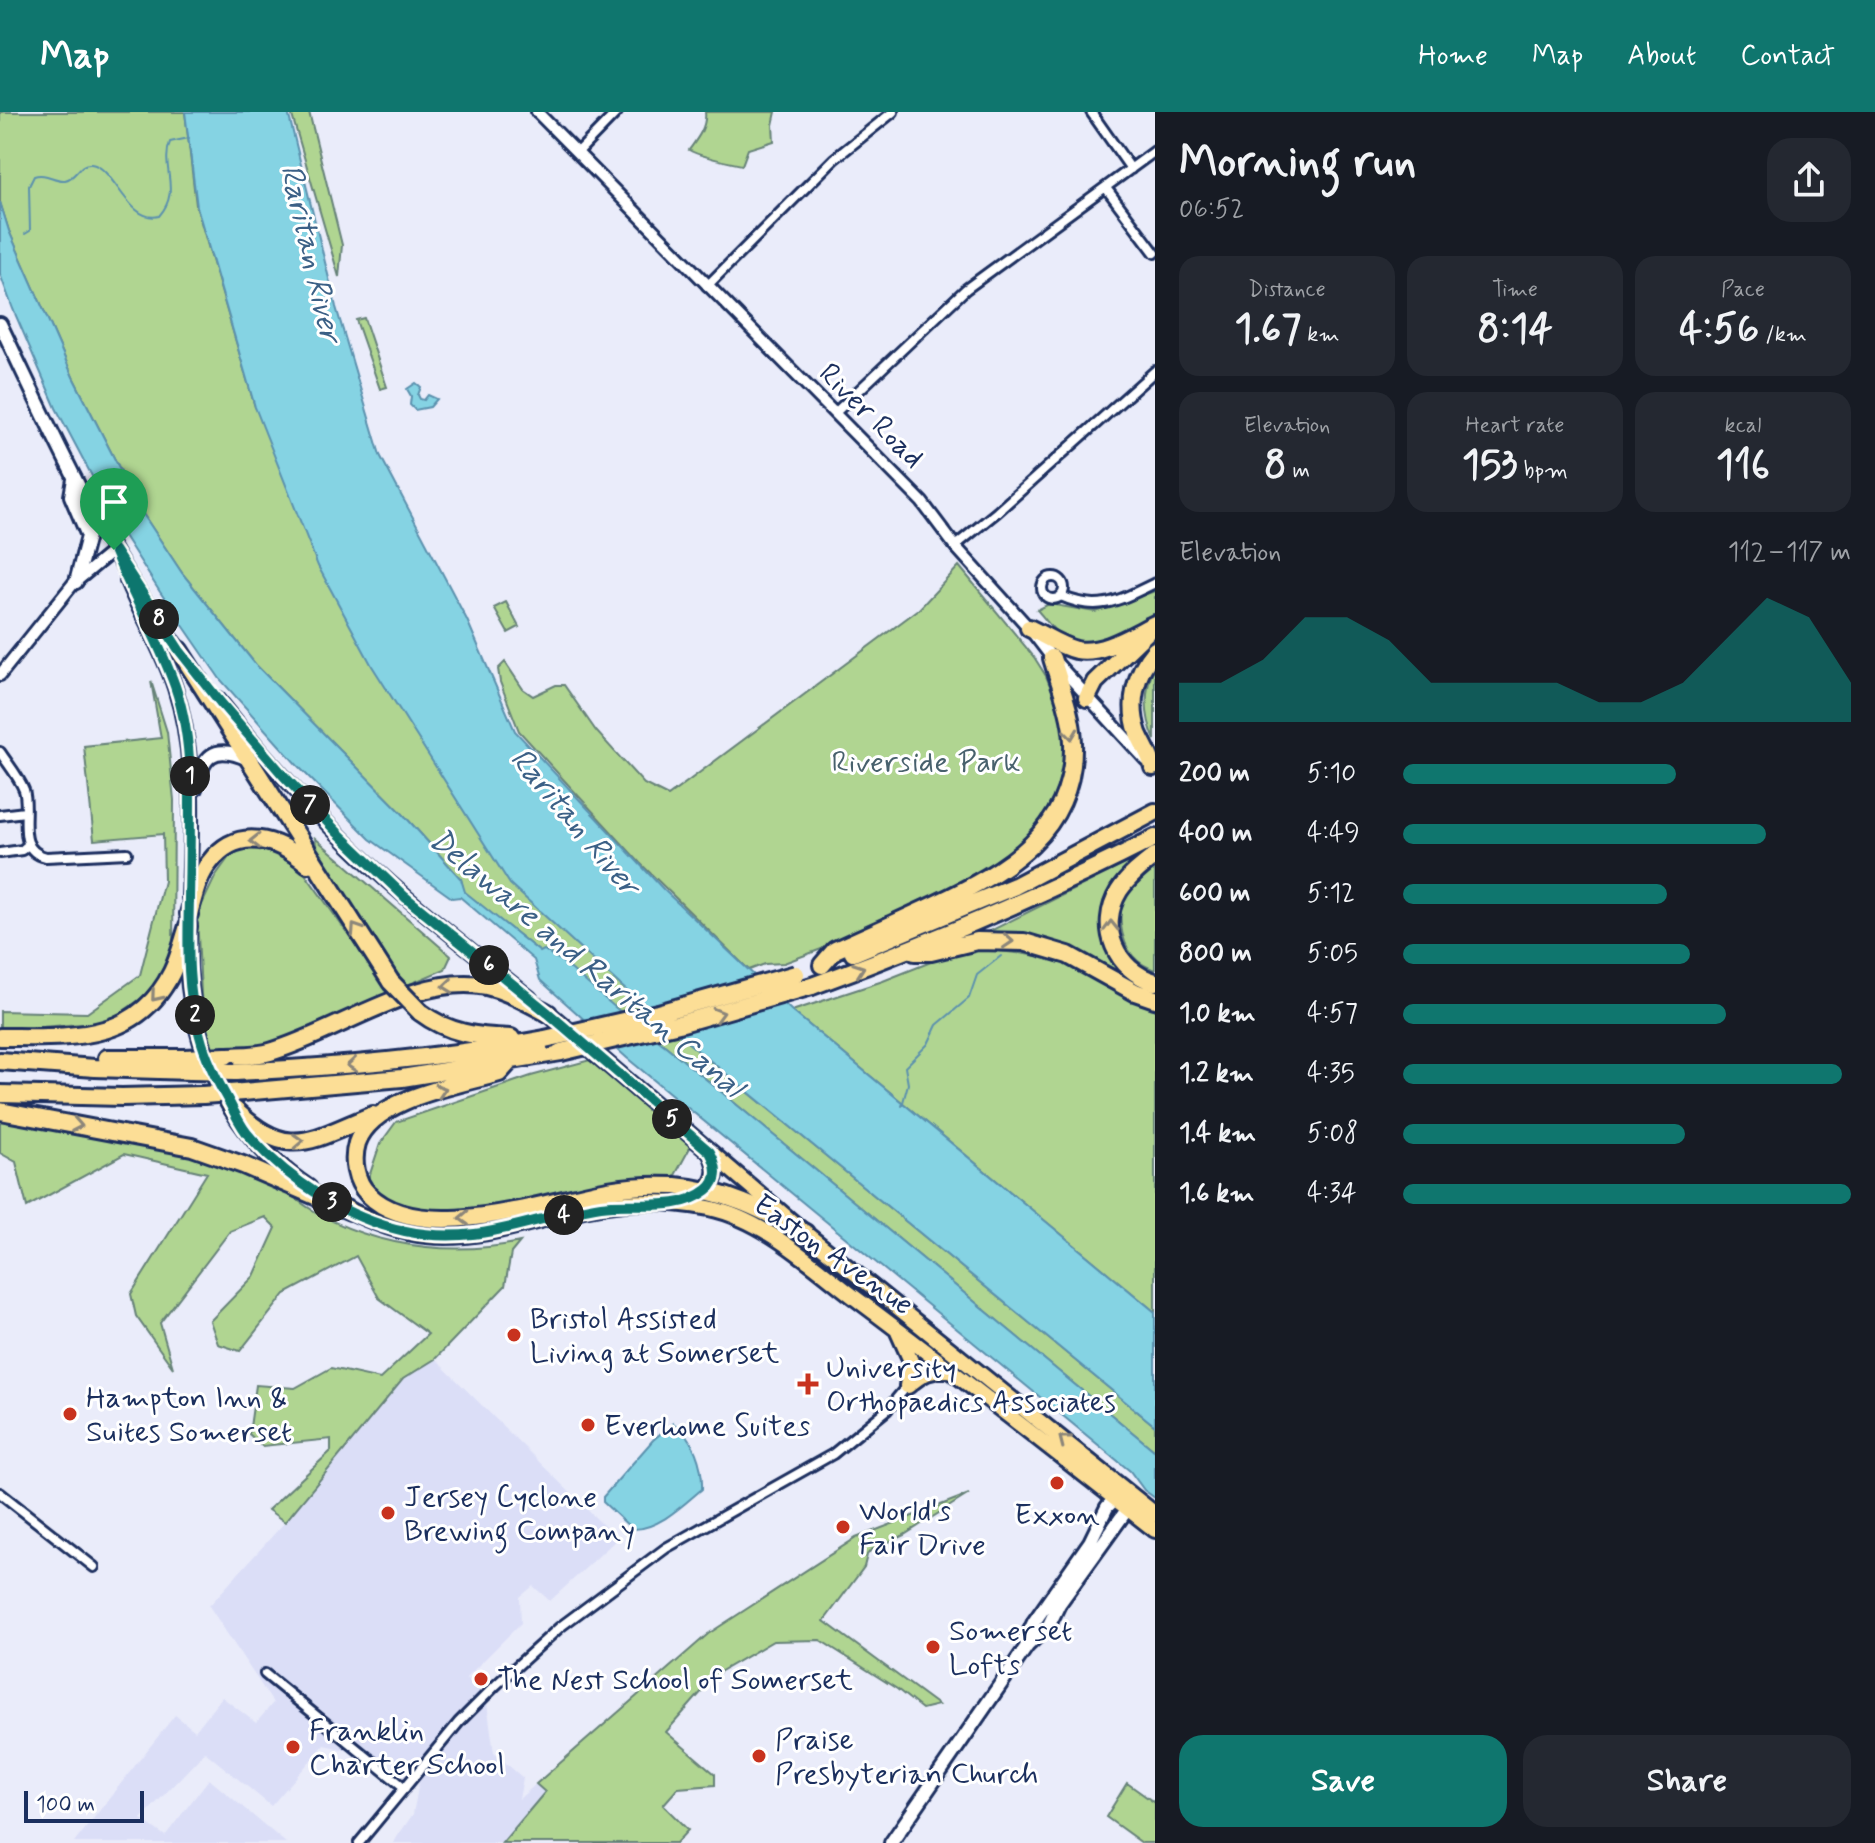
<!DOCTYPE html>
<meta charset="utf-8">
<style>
body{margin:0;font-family:Mynerve,sans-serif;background:#242831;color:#f1f3f6;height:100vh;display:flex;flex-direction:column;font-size:30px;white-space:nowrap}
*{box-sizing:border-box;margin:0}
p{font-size:26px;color:#9ea1a6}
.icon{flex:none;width:44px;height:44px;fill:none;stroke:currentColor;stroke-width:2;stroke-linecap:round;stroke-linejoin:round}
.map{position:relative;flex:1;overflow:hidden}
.panel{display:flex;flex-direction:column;background:#171b24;width:720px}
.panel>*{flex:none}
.scale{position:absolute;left:24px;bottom:20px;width:120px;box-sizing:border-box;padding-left:8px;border:4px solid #1b2f5e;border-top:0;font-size:22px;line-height:28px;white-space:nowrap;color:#1b2f5e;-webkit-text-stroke:6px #fff;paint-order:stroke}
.pin{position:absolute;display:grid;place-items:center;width:68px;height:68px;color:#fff;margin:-82px -34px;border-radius:50% 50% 50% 0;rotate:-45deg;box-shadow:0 0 8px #0007}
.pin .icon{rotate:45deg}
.km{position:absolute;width:40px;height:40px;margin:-20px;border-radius:50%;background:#222;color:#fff;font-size:22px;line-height:40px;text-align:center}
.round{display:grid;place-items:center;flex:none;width:84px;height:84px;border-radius:24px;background:#242831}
.headline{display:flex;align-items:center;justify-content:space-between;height:136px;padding:0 24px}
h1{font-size:44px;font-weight:800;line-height:60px}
.metrics{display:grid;grid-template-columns:repeat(3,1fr);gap:12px;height:136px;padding:8px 24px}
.metrics div{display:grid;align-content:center;border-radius:20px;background:#242831;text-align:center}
.metrics b{font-size:40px;font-weight:800}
.metrics small{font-size:22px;font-weight:400}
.metrics p{font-size:22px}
.chart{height:224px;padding:16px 24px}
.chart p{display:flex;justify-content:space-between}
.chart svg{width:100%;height:144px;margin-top:8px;fill:#0f766e;opacity:.7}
.button{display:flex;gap:16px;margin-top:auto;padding:16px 24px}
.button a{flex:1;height:92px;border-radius:24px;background:#0f766e;color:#fff;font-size:32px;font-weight:800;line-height:92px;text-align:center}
.button a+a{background:#242831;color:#f1f3f6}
ul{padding:0 24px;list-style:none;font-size:26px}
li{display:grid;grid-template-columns:128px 96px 1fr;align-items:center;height:60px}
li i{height:20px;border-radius:10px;background:#0f766e}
header{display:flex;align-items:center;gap:48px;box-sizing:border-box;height:112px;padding:0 40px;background:#0f766e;color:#fff}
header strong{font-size:38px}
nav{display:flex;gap:44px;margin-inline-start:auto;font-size:28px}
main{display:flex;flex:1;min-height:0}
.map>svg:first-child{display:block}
.built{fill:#dbdef7}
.green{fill:#b0d591;stroke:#668278;stroke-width:2}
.water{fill:#85d3e3;stroke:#5b91ae;stroke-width:2}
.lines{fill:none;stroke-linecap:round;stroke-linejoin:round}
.stream{stroke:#5b91ae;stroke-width:2}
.minor-casing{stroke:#1b2f5e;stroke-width:14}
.tertiary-casing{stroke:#1b2f5e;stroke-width:16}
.secondary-casing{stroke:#1b2f5e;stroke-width:18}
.primary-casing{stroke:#1b2f5e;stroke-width:20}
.motorway-casing{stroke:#1b2f5e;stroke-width:22}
.minor{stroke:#fff;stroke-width:8}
.tertiary{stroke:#fff;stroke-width:10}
.secondary{stroke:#fff;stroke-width:12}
.primary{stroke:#fcde96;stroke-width:14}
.motorway{stroke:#fcde96;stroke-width:16}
.motorway-bridge-casing{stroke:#1b2f5e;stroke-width:22;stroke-linecap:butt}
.motorway-bridge{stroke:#fcde96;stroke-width:16}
.oneway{stroke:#8c867a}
.route-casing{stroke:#fff;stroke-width:16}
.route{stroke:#0f766e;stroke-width:10}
.poi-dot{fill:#c8321e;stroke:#fff;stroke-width:3}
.labels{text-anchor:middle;stroke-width:6;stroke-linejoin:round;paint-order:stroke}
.street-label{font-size:30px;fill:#1b2f5e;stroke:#fff}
.park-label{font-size:30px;fill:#48616d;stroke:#fff}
.poi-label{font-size:30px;fill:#1b2f5e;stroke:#fff;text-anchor:start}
.water-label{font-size:32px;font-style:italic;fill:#3b6086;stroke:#fff}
</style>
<header>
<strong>Map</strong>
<nav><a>Home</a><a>Map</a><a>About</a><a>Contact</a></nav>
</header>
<main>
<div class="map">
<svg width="1155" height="1731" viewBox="0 0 1155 1731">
<rect width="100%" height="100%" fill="#eaecfa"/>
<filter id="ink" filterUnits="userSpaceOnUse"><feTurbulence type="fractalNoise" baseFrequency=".0125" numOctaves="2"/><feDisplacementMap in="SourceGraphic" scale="16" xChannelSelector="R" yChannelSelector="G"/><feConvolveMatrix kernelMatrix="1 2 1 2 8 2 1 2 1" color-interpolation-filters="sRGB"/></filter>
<g filter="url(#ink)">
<path class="built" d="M435 1247 617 1427 550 1489 533 1474 520 1485 521 1511 466 1566 486 1584 494 1641 523 1666 519 1687 536 1672 545 1680 502 1731H393L413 1702 422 1655 324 1633 271 1694 205 1640 141 1707 165 1724 209 1667 286 1731H74L175 1603 195 1619 222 1585 256 1611 273 1591 209 1494 285 1410 403 1266Z"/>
<path class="green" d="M0 0H185L196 93 255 295 641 892 1155 1314V1339L667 935 540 840 464 780 461 767 402 701 256 553 182 461 141 399 73 265 9 119 0 90Z
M291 0H309L342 133 339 165Z
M705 0H776L773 13 774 29 748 37 742 53C727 50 701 45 689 38 697 27 707 15 705 0Z
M364 206 387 275 380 277 356 208Z
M959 454 1034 545 1046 564 1059 595 1068 625 1062 673 1043 711 1004 748 952 778 835 832 784 851 765 852 749 858 640 751 519 619 500 570 498 557 505 550 523 577 533 584 556 573H564L596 619 644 672 668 684 919 497Z
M1155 479V503C1130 515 1092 539 1064 525 1054 521 1044 505 1037 498L1049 492 1095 500Z
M506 490 519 515 508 521 494 496Z
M1155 554V628C1144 603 1143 579 1155 554Z
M151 569 167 620 174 688 173 841 157 875 108 910 0 918V899L87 901 140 863 164 769 163 722 94 728 84 634 161 626Z
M315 726 451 844 445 857 403 875 318 748Z
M257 734 291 742 390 881 264 935 211 938 202 901 197 803 216 763 232 741Z
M1155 737 1136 753 1105 816 1155 875V882L988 820Z
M1155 757V858C1150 856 1142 853 1138 849 1123 837 1116 807 1124 789 1129 777 1144 764 1155 757Z
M979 837C1006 840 1034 841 1060 850 1093 862 1119 888 1155 896V1200L792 899 883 869 941 846Z
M590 948 692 1032 674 1065 633 1068 499 1099 433 1100 375 1087 367 1071 380 1032 396 1010 531 964Z
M0 1007 179 1038 282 1076C346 1131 439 1147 520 1130L511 1141 505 1174 435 1247 403 1267 285 1410 268 1398 331 1339V1327L262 1334 249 1322 256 1273 295 1276 331 1256 380 1267 428 1222 379 1186 356 1144 285 1182 240 1239 218 1232 210 1209 254 1164 276 1116 265 1105 230 1119 160 1211 173 1256 136 1204 131 1182 207 1061 124 1042 27 1095 16 1050 0 1041Z
M969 1382 904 1423 871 1438 867 1443 864 1455 824 1509 938 1593 922 1597 897 1577 820 1528 773 1529 718 1561 666 1620 715 1662V1673L678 1676 663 1693 688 1718 676 1731H502L545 1680 536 1672 708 1522 856 1426Z
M1127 1671 1155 1691V1731H1142L1106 1705Z"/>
<path class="water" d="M185 0H288L336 195 380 343 467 508 515 619 664 778 792 899 1155 1200V1314L641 892 510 772 372 554 318 454 255 295 197 95Z
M0 90 9 119 73 265 141 399 182 461 256 553 402 701 461 767 465 780 540 840 544 838 564 851 617 897 667 935 1155 1339V1386L1144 1378 1130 1359 627 946 540 868 534 848 460 785 452 786 370 727 297 653 220 567 160 480 121 419 56 296 13 197 0 162Z
M416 271 421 275 418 283 420 287 424 288 428 283 437 287 430 295 415 298 410 293 411 284 407 277Z
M673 1311C694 1325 703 1354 702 1377 683 1393 658 1418 632 1417L603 1390V1385L653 1328Z"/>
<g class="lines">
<path class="stream" d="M25 122 30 119 29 74 34 64C46 60 54 69 65 68 77 66 78 51 91 52 114 54 128 112 159 104 182 78 160 56 170 30L189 26
M902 994 908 972 905 955 928 932 937 913 969 886 977 863 1001 844"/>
<g class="minor-casing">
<path id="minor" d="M1091 0 1131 57
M578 40 617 0
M1106 76 1155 141
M707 174 834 47 893 0
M835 301 966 177 1155 39
M955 434 997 400 1155 259
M1042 476a11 11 0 1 1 22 0a11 11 0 1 1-22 0Z
M1061 484C1099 501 1120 488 1155 471
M0 640C8 652 19 665 24 678 31 700 14 738 46 745L127 741
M0 703 25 700
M0 741 22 738 29 732
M0 1381 94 1455
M265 1562 405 1676
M359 1731 459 1610 496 1573 560 1515 666 1436 833 1342 887 1298 907 1274"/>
</g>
<g class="tertiary-casing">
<path id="tertiary" d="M537 0 922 390 955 434 1029 516 1052 546 1146 648
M0 563 73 472 114 438"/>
</g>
<g class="secondary-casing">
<path id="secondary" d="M0 212C55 326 106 444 184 544
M74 367 71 384 88 424 76 470
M127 469C142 505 163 539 175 576 197 644 191 717 189 786
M218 587C274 658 338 727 407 786 447 820 489 853 530 886
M195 677C203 644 213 631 248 647
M1027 1534 1026 1527 1034 1510 1090 1430 1107 1395 1120 1382
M891 1731 1027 1534 1049 1513 1059 1492 1131 1392"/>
</g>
<g class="primary-casing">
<path id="primary" d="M188 822C184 922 224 1020 309 1076
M548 901 805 1121 1155 1402
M698 1084C715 1073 720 1060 711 1042
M341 1094C368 1108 397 1120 427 1123 488 1129 541 1104 600 1094 635 1088 674 1089 709 1096 767 1108 816 1157 862 1191 961 1265 1058 1342 1155 1418
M898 1220 911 1249 907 1274
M908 1274C922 1262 930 1257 950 1258"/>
</g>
<g class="motorway-casing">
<path id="motorway" d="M1029 516C1044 523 1060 534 1076 538 1102 543 1132 523 1155 512
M179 538 391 870
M1087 586 1095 570 1147 520
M1153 655C1150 642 1143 633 1138 621 1128 592 1135 561 1155 538
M1155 744C1142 754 1128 765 1119 779 1097 815 1116 859 1155 870
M189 802C194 784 198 764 210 750 238 713 278 727 308 752
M915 840H931L977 829 1024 830 1068 843 1135 880 1155 887
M853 841 1015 774 1155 700
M822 853 835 838C869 823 902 808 936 792 1006 759 1076 719 1073 630 1072 602 1060 573 1052 546
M812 874C929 831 1044 783 1155 726
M420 900C448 921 476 925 511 926
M0 925C68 925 137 932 172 860 179 846 183 829 188 814
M226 944C241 943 256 944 270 940 335 922 418 860 486 874 508 879 528 891 548 901
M107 946H185
M0 949 95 956 191 959
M509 950 499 961C458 973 372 986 357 1031 352 1048 355 1069 368 1082 420 1135 546 1089 608 1078 630 1074 653 1073 675 1074 724 1078 763 1098 805 1121
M235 960C340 955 442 946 545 927
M243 980 402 966 561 940
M0 982 122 985 203 983
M232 995C288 1051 310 1028 373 1003
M0 999 192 1035 243 1053 350 1099"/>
</g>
<use href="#minor" class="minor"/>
<use href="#tertiary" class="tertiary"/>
<use href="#secondary" class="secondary"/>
<use href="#primary" class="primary"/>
<use href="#motorway" class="motorway"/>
<g class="motorway-bridge-casing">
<path id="motorway-bridge" d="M391 870 420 900
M545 927 658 901 796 862
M561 940 679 912 812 874
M185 946 226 944
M191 959 235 960
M203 983 243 980"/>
</g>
<use href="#motorway-bridge" class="motorway-bridge"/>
</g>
<defs><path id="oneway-chevron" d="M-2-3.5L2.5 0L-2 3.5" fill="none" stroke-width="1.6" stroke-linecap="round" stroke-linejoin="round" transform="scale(2)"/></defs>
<g class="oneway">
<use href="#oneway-chevron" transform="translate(1071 622) rotate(83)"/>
<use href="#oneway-chevron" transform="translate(255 729) rotate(179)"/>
<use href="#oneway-chevron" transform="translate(1111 814) rotate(-91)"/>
<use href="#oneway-chevron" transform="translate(356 817) rotate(-123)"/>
<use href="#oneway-chevron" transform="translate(1008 829) rotate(4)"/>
<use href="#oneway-chevron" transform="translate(859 857) rotate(-20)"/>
<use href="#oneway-chevron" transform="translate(448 874) rotate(174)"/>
<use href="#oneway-chevron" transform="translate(156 884) rotate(130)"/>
<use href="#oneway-chevron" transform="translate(719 902) rotate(-16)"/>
<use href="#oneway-chevron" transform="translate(352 953) rotate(175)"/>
<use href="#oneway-chevron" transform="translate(441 978) rotate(-17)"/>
<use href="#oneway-chevron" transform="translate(77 1013) rotate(11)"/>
<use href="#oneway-chevron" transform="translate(298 1029) rotate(-2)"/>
<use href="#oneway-chevron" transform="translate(464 1106) rotate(178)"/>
<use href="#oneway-chevron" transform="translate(1064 1328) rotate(-142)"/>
</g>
</g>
<g class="lines" filter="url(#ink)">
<g class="route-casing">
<path id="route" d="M114 438 179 538 220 590 283 663 338 721 405 785 548 901 710 1040C717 1053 720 1068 707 1078 678 1101 635 1089 601 1094 530 1105 480 1135 405 1119 347 1107 290 1069 251 1026 241 1016 236 1003 229 990 217 969 206 947 200 924 186 879 188 832 189 786 190 746 190 705 190 665 189 634 185 603 175 574 158 527 133 484 114 438Z"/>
</g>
<use href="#route" class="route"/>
</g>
<g class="poi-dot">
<circle cx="514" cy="1223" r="8"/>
<path d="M804 1260h8v8h8v8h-8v8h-8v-8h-8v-8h8z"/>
<circle cx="70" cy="1302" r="8"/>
<circle cx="588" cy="1313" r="8"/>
<circle cx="1057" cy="1371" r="8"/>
<circle cx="388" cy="1401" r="8"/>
<circle cx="843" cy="1415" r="8"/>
<circle cx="933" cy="1535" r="8"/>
<circle cx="481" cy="1567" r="8"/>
<circle cx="293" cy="1635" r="8"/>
<circle cx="759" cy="1644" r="8"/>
</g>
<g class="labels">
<g class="street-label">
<text transform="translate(872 303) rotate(45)" y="10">River Road</text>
<text transform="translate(834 1142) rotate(35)" y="10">Easton Avenue</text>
</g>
<g class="park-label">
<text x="926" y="659">Riverside Park</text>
</g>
<g class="poi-label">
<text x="530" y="1216">Bristol Assisted<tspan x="530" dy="34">Living at Somerset</tspan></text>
<text x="826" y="1265">University<tspan x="826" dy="34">Orthopaedics Associates</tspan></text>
<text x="86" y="1295">Hampton Inn &amp;<tspan x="86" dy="34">Suites Somerset</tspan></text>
<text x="604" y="1323">Everhome Suites</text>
<text x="404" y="1394">Jersey Cyclone<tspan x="404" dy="34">Brewing Company</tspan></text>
<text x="859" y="1408">World's<tspan x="859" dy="34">Fair Drive</tspan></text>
<text x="1057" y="1412" text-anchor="middle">Exxon</text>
<text x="949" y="1528">Somerset<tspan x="949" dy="34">Lofts</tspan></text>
<text x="497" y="1577">The Nest School of Somerset</text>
<text x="309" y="1628">Franklin<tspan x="309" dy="34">Charter School</tspan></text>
<text x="775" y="1637">Praise<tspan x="775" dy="34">Presbyterian Church</tspan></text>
</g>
<g class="water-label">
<text transform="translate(312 141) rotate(77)" y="11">Raritan River</text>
<text transform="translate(576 709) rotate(50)" y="11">Raritan River</text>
<text transform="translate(587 850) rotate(40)" y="11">Delaware and Raritan Canal</text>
</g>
</g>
</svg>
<div class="scale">100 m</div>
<div class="pin" style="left:114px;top:438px;background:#1e9e55"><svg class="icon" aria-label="arrive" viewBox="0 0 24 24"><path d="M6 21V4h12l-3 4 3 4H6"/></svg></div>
<b class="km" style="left:190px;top:664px">1</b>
<b class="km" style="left:195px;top:903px">2</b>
<b class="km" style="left:332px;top:1090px">3</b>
<b class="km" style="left:564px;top:1103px">4</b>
<b class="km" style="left:672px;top:1007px">5</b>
<b class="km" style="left:489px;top:853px">6</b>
<b class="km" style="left:310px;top:693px">7</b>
<b class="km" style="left:159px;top:507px">8</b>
</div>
<section class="panel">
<div class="headline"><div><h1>Morning run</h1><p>06:52</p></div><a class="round"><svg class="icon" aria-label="share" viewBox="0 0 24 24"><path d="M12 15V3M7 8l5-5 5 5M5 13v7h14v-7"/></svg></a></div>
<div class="metrics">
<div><p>Distance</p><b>1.67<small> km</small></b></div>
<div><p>Time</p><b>8:14</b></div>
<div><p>Pace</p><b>4:56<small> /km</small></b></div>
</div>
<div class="metrics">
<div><p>Elevation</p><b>8<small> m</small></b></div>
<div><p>Heart rate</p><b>153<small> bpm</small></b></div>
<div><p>kcal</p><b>116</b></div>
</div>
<div class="chart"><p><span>Elevation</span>112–117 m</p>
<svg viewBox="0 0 160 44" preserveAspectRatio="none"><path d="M0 44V32L10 32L20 25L30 12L40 12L50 19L60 32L70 32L80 32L90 32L100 38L110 38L120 32L130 19L140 6L150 12L160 32V44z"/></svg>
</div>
<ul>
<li><b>200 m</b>5:10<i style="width:61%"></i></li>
<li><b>400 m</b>4:49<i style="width:81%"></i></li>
<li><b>600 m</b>5:12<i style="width:59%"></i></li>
<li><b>800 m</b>5:05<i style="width:64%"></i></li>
<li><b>1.0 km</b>4:57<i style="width:72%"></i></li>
<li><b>1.2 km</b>4:35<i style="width:98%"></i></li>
<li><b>1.4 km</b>5:08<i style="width:63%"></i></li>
<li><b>1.6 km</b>4:34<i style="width:100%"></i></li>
</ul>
<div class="button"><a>Save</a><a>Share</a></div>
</section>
</main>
